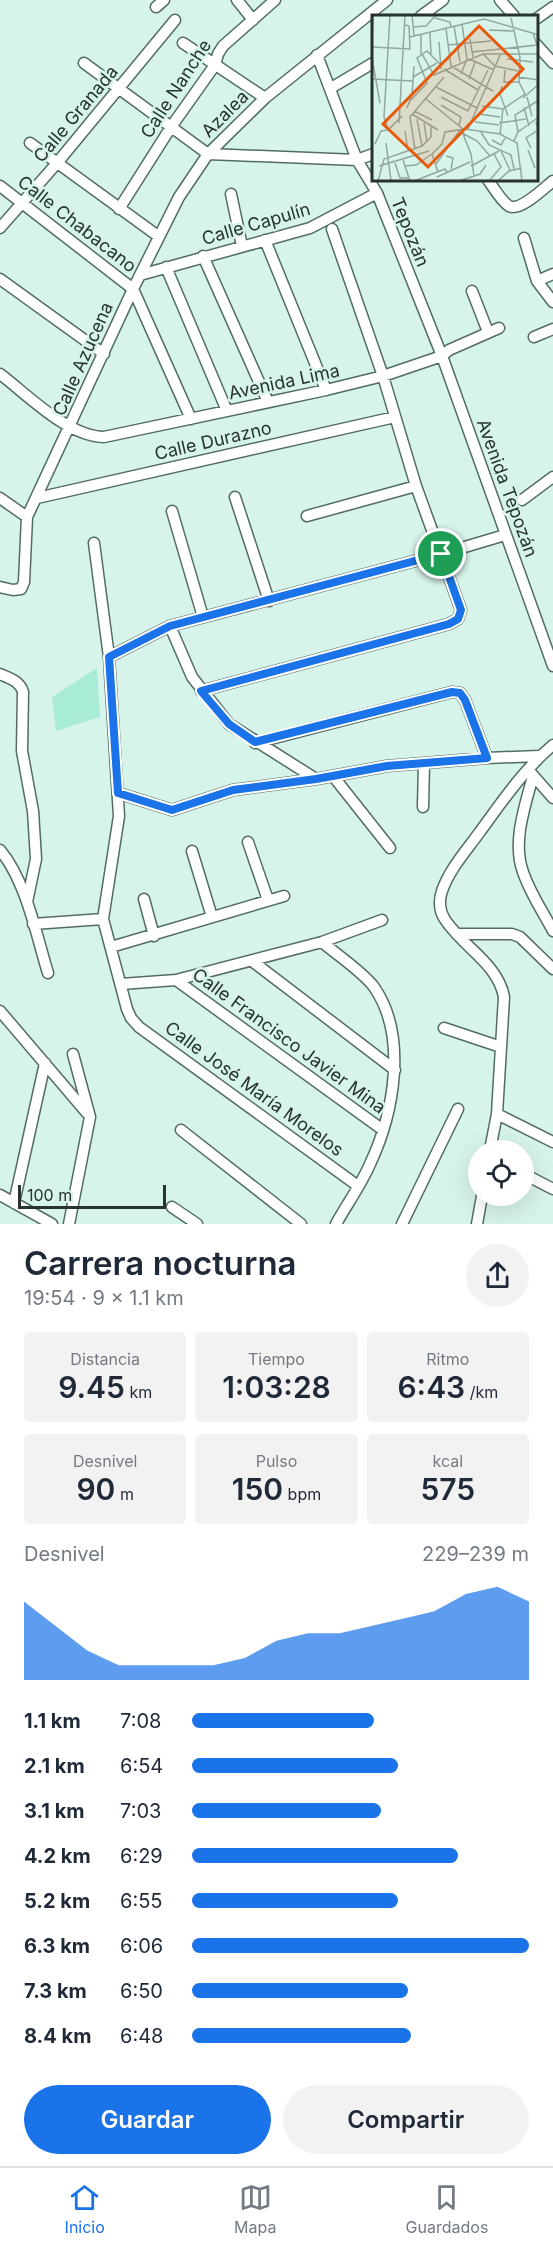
<!DOCTYPE html>
<html lang="es">
<meta charset="utf-8">
<style>
body{margin:0;font-family:Inter,sans-serif;background:#f2f2f3;color:#1f2937;height:100vh;display:flex;flex-direction:column;font-size:22px;white-space:nowrap}
*{box-sizing:border-box;margin:0}
p{font-size:20px;color:#747a83}
.icon{flex:none;width:33px;height:33px;fill:none;stroke:currentColor;stroke-width:2;stroke-linecap:round;stroke-linejoin:round}
.map{position:relative;height:1224px;overflow:hidden}
.drawer{display:flex;flex-direction:column;background:#fff;flex:1}
.drawer>*{flex:none}
.controls{position:absolute;left:468px;top:1140px;display:grid;gap:12px}
.controls a{display:grid;place-items:center;width:66px;height:66px;border-radius:50%;background:#fff;box-shadow:0 6px 24px #0002;font-size:30px}
.scale{position:absolute;left:18px;bottom:15px;width:148px;box-sizing:border-box;padding-left:6px;border:3px solid #28332f;border-top:0;font-size:16px;line-height:21px;white-space:nowrap;color:#28332f;-webkit-text-stroke:4px #d7f4ea;paint-order:stroke}
.pin{position:absolute;display:grid;place-items:center;width:51px;height:51px;color:#fff;margin:-26px;border:3px solid #fff;border-radius:50%;box-shadow:0 2px 6px #0007}
.round{display:grid;place-items:center;flex:none;width:63px;height:63px;border-radius:32px;background:#f2f2f3}
.summary{display:flex;align-items:center;justify-content:space-between;height:102px;padding:0 24px}
h1{font-size:33px;font-weight:600;line-height:45px}
.figures{display:grid;grid-template-columns:repeat(3,1fr);gap:9px;height:102px;padding:6px 24px}
.figures div{display:grid;align-content:center;border-radius:6px;background:#f2f2f3;text-align:center}
.figures b{font-size:30px;font-weight:600}
.figures small{font-size:16px;font-weight:400}
.figures p{font-size:16px}
.chart{height:168px;padding:12px 24px}
.chart p{display:flex;justify-content:space-between}
.chart svg{width:100%;height:108px;margin-top:6px;fill:#1a73e8;opacity:.7}
.cta{display:flex;gap:12px;margin-top:auto;padding:12px 24px}
.cta a{flex:1;height:69px;border-radius:36px;background:#1a73e8;color:#fff;font-size:24px;font-weight:600;line-height:69px;text-align:center}
.cta a+a{background:#f2f2f3;color:#1f2937}
ul{padding:0 24px;list-style:none;font-size:20px}
li{display:grid;grid-template-columns:96px 72px 1fr;align-items:center;height:45px}
li i{height:15px;border-radius:8px;background:#1a73e8}
.menu{display:flex;justify-content:space-around;align-items:center;height:84px;border-top:2px solid #e0e1e3;background:#fff;font-size:16px;color:#747a83}
.menu a{display:grid;justify-items:center;gap:3px}
.menu .active{color:#1a73e8}
.map>svg:first-child{display:block}
.green{fill:#a8ebd6}
.lines{fill:none;stroke-linecap:round;stroke-linejoin:round}
.minor-casing{stroke:#536c64;stroke-width:13}
.minor{stroke:#fff;stroke-width:10}
.route-casing{stroke:#fff;stroke-width:12}
.route{stroke:#1a73e8;stroke-width:8}
.labels{text-anchor:middle;stroke-width:5;stroke-linejoin:round;paint-order:stroke}
.street-label{font-size:18px;fill:#28332f;stroke:#d7f4ea}
.inset-road{fill:none;stroke:#91a79f;stroke-width:1.5}
.view{fill:#e8590c;fill-opacity:0.15;stroke:#e8590c;stroke-width:3}
.inset-edge{fill:none;stroke:#28332f;stroke-width:3}
</style>
<div class="map">
<svg width="553" height="1224" viewBox="0 0 553 1224">
<rect width="100%" height="100%" fill="#d7f4ea"/>
<path class="green" d="M97 668 100 717 56 731 52 697Z"/>
<g class="lines">
<g class="minor-casing">
<path id="minor" d="M237 0 253 20
M500 0 514 16
M156 7 164 0
M421 16 443 0
M536 19 553 7
M183 43 265 98
M536 44 553 63
M317 55 357 160 377 193 442 356 553 666
M84 63 208 154
M331 88 373 63
M30 143 158 236
M208 154 357 160 373 154
M488 180C494 188 501 201 509 206 520 212 544 188 553 181
M0 186 133 289 191 419
M231 194 242 246
M119 209 171 127 215 65 218 54 223 46 275 0
M0 228 57 163 175 20
M524 238 537 281 553 302
M265 240 326 390
M203 256 268 402
M166 267 227 411
M140 275 310 228 377 193
M0 279 104 354
M537 281 553 274
M472 291 488 332
M534 337 553 329
M0 374C29 396 67 436 104 437L326 390 383 376 442 356 449 350 499 328
M235 497 269 601
M0 498 27 517
M37 498 395 417
M522 500 553 477
M172 511 203 617
M307 516 416 486
M94 543 109 657 119 816 103 919 127 1009 131 1018 139 1027 358 1186
M0 587 13 590 21 589 24 582 27 517 133 289 179 197 208 154 265 98 387 0
M170 626 192 677 229 724 316 779
M109 657 170 626 441 554 505 535
M0 674C9 678 20 681 23 692L22 751 33 811 36 859 27 902
M201 691 449 624 458 619 461 610 416 486 383 376 332 229
M255 743 452 692 460 693 465 700 487 758
M531 773 553 798
M333 776 390 848
M533 776C525 806 512 842 523 872 530 893 543 912 553 931
M118 793 172 810 233 790 316 779 387 766 487 758 539 756
M423 807 424 763
M248 842 268 900
M0 850C26 881 36 934 48 973
M192 851 212 917
M144 899 154 936
M33 924 103 919
M458 934H512L520 937 553 969
M322 942C336 954 364 973 374 987 408 1036 394 1113 370 1164 361 1185 347 1204 336 1224
M111 947 284 896
M252 961 395 1070
M176 980 383 1130
M121 984 176 980 322 942 382 920
M0 1011 87 1113
M444 1028 501 1047
M497 1114 553 1142
M181 1130 301 1224
M490 1150 497 1114 504 997C498 963 461 946 444 918 439 910 439 899 442 891 449 870 466 851 479 833 502 802 523 770 553 745
M524 1174 553 1189
M0 1195 52 1224
M14 1203 45 1063
M172 1207 197 1224
M69 1224 90 1117 73 1054
M402 1224 458 1109
M477 1224 482 1196"/>
</g>
<use href="#minor" class="minor"/>
</g>
<g class="lines">
<g class="route-casing">
<path id="route" d="M441 554 461 610 458 619 449 624 201 691 229 724 255 742 452 692 460 693 465 700 487 758 387 766 316 779 233 790 172 810 118 793 109 657 170 626Z"/>
</g>
<use href="#route" class="route"/>
</g>
<g class="labels">
<g class="street-label">
<text transform="translate(176 89) rotate(-57)" y="6">Calle Nanche</text>
<text transform="translate(76 114) rotate(-50)" y="6">Calle Granada</text>
<text transform="translate(225 114) rotate(-45)" y="6">Azalea</text>
<text transform="translate(77 224) rotate(38)" y="6">Calle Chabacano</text>
<text transform="translate(256 224) rotate(-16)" y="6">Calle Capulín</text>
<text transform="translate(410 232) rotate(68)" y="6">Tepozán</text>
<text transform="translate(83 359) rotate(-66)" y="6">Calle Azucena</text>
<text transform="translate(284 382) rotate(-12)" y="6">Avenida Lima</text>
<text transform="translate(213 441) rotate(-13)" y="6">Calle Durazno</text>
<text transform="translate(507 488) rotate(70)" y="6">Avenida Tepozán</text>
<text transform="translate(289 1041) rotate(36)" y="6">Calle Francisco Javier Mina</text>
<text transform="translate(254 1089) rotate(36)" y="6">Calle José María Morelos</text>
</g>
</g>
<g transform="translate(372 15)">
<rect width="166" height="166" fill="#d7f4ea"/>
<path class="inset-road" d="M40 0 42 21M63 3 78 7 79 12M82 11 88 47M41 12 54 11 64 0M74 14 79 51M117 15 141 16M58 18 59 39M49 20V39M38 22 112 4 167 20M98 24 101 42M67 27 69 54M0 30 1 0M76 30 119 26M0 32 38 34 37 11 33 10M100 37 165 30 161 18M50 39 62 60 111 39H167M111 39 123 51 146 56M0 43 8 88M97 44 122 55M135 44 161 47M79 51 121 76M72 54 106 75M133 55 132 67H147M89 59 95 44 90 9M41 62 65 48M146 62 167 65M0 64 41 66M97 64 103 47M130 71 128 79 136 101M64 72 105 93M69 82 96 96 116 55M155 82 160 101M151 83 167 69M54 84 91 114M39 85 55 68 45 43 55 36 68 49M69 90 89 102 87 110M110 91 131 94M152 92 157 111M35 93 40 80 42 51M42 96 60 105M40 99 66 115M107 99 128 102M45 104 50 131M103 107 127 110M27 108 33 0M52 108 55 127M127 108 154 104M89 114 99 139 102 161M96 114 128 40M16 115 12 102 18 0M33 116 36 136M109 117 117 130 139 140 142 154M146 117 143 100 167 85M90 118 105 126 118 141M128 119 131 94 153 79 147 67 148 42 139 3M120 125 129 130 133 123M142 126 146 117 167 102M14 128 19 166M3 129 9 116 16 115 30 101M159 133 154 123 166 115 164 107M43 134 38 102 72 62M156 135 163 153M129 136 138 155M60 139 66 157M74 141 81 143 79 154M31 145 38 166M23 148 28 163H36M64 149 88 115M7 151 57 136M32 151 44 150 60 139 70 129 73 117 93 114 128 119 145 128 150 166M99 151 127 136M65 162 98 147M6 166 12 144 50 131 59 122V112M42 166 73 154 75 157M87 166 108 159 114 150M117 166 129 152 122 139M126 166 137 156 150 153"/>
<path class="view" d="M107 11 151 54 56 152 11 109Z"/>
<rect width="166" height="166" class="inset-edge"/>
</g>
</svg>
<div class="controls">
<a><svg class="icon" aria-label="locate" viewBox="0 0 24 24"><circle cx="12" cy="12" r="6"/><path d="M12 2v4M12 18v4M2 12h4M18 12h4"/></svg></a>
</div>
<div class="scale">100 m</div>
<div class="pin" style="left:441px;top:554px;background:#1e9e55"><svg class="icon" aria-label="arrive" viewBox="0 0 24 24"><path d="M6 21V4h12l-3 4 3 4H6"/></svg></div>
</div>
<section class="drawer">
<div class="summary"><div><h1>Carrera nocturna</h1><p>19:54 · 9 × 1.1 km</p></div><a class="round"><svg class="icon" aria-label="share" viewBox="0 0 24 24"><path d="M12 15V3M7 8l5-5 5 5M5 13v7h14v-7"/></svg></a></div>
<div class="figures">
<div><p>Distancia</p><b>9.45<small> km</small></b></div>
<div><p>Tiempo</p><b>1:03:28</b></div>
<div><p>Ritmo</p><b>6:43<small> /km</small></b></div>
</div>
<div class="figures">
<div><p>Desnivel</p><b>90<small> m</small></b></div>
<div><p>Pulso</p><b>150<small> bpm</small></b></div>
<div><p>kcal</p><b>575</b></div>
</div>
<div class="chart"><p><span>Desnivel</span>229–239 m</p>
<svg viewBox="0 0 160 44" preserveAspectRatio="none"><path d="M0 44V12L10 22L20 32L30 38L40 38L50 38L60 38L70 35L80 28L90 25L100 25L110 22L120 19L130 16L140 9L150 6L160 12V44z"/></svg>
</div>
<ul>
<li><b>1.1 km</b>7:08<i style="width:54%"></i></li>
<li><b>2.1 km</b>6:54<i style="width:61%"></i></li>
<li><b>3.1 km</b>7:03<i style="width:56%"></i></li>
<li><b>4.2 km</b>6:29<i style="width:79%"></i></li>
<li><b>5.2 km</b>6:55<i style="width:61%"></i></li>
<li><b>6.3 km</b>6:06<i style="width:100%"></i></li>
<li><b>7.3 km</b>6:50<i style="width:64%"></i></li>
<li><b>8.4 km</b>6:48<i style="width:65%"></i></li>
</ul>
<div class="cta"><a>Guardar</a><a>Compartir</a></div>
</section>
<nav class="menu">
<a class="active"><svg class="icon" aria-label="home" viewBox="0 0 24 24"><path d="M3 11l9-7 9 7M6 9v11h12V9"/></svg>Inicio</a>
<a><svg class="icon" aria-label="map" viewBox="0 0 24 24"><path d="M3 6l6-2 6 2 6-2v14l-6 2-6-2-6 2zM9 4v14M15 6v14"/></svg>Mapa</a>
<a><svg class="icon" aria-label="saved" viewBox="0 0 24 24"><path d="M7 4h10v16l-5-4-5 4z"/></svg>Guardados</a>
</nav>
